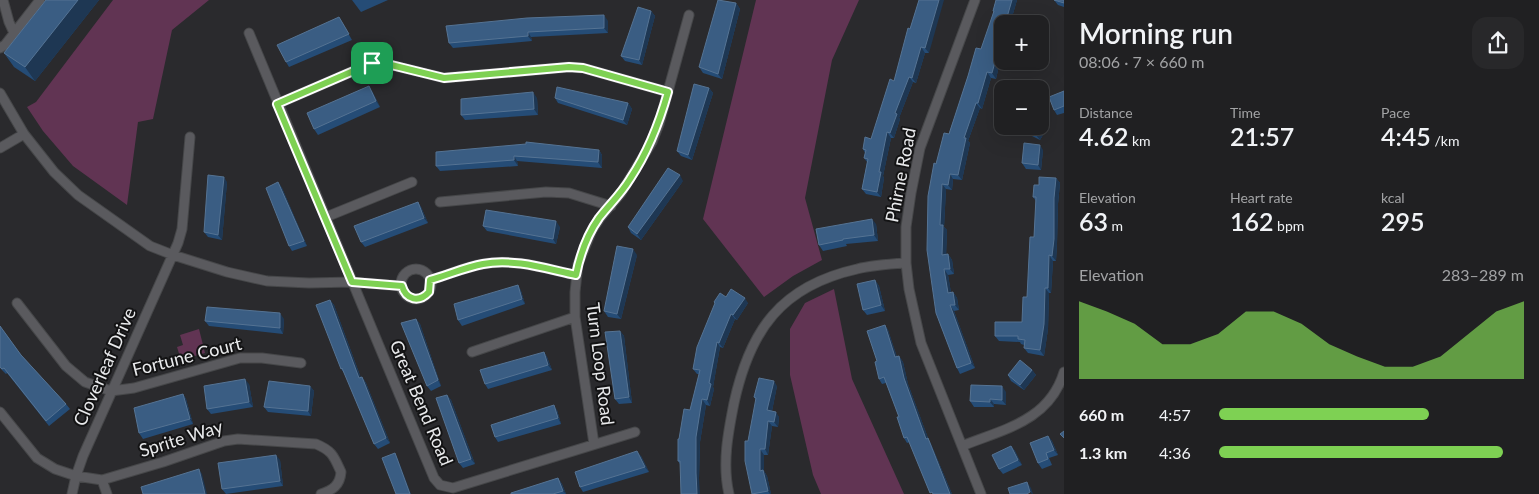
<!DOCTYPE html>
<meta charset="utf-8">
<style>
body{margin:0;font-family:Lato,sans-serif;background:#28282a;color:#f1f3f6;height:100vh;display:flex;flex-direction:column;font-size:19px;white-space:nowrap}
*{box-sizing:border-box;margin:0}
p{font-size:16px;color:#a2a3a5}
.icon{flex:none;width:28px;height:28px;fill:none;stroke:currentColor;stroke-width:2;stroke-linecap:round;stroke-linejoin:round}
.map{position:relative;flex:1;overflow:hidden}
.drawer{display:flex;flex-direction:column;background:#202022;width:475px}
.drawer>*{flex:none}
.buttons{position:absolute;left:994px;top:15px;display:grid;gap:10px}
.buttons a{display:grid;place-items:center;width:55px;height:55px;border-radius:10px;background:#202022;box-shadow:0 5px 20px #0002,0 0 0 1px #3d3e40;font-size:25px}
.pin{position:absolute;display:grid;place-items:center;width:42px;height:42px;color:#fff;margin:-21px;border-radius:10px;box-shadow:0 2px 8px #0006}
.round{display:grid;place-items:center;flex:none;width:52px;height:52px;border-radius:15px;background:#28282a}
.summary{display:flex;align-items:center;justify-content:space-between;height:85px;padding:0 15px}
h1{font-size:28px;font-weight:600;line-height:38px}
.figures{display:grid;grid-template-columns:repeat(3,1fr);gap:8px;height:85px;padding:5px 15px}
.figures div{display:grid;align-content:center}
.figures b{font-size:25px;font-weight:600}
.figures small{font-size:14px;font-weight:400}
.figures p{font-size:14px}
.chart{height:140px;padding:10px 15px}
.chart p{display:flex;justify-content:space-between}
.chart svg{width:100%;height:90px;margin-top:5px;fill:#7ed153;opacity:.7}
ul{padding:0 15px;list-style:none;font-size:16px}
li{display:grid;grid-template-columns:80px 60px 1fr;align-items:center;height:38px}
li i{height:12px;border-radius:6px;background:#7ed153}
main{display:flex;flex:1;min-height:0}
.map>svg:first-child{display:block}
.green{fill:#613453}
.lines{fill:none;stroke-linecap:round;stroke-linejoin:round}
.minor-casing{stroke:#464749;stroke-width:11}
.minor{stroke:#5a5a5e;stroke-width:9}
.wall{fill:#254c76}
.shaded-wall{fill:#1e3753}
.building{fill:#3a5d83;stroke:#557393}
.route-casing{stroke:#fff;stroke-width:10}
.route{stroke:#7ed153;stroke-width:6}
.labels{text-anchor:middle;stroke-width:4;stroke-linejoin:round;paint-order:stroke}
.street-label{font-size:18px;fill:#e9eaec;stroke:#131314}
</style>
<main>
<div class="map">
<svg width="1064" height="494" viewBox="0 0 1064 494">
<rect width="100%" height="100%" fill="#2a2a2d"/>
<path class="green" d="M113 0H209L172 30 153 119 138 122 127 205 73 166 43 131 27 107 36 102Z
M756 0H859L832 60 805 198 822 260 793 276 764 297 703 219Z
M834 289 852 379 904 494H821L813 475 790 375V329L805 303Z
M199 329 205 353 181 360 177 347 183 345 180 335Z"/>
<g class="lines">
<g class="minor-casing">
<path id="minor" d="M3 0 9 22 14 33
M975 0 920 148 911 193 906 227V263L909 289 921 343 981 494
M249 33 434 478 440 485 453 488 635 432
M0 48 5 45 40 0
M0 93 24 134 54 172 78 195 150 246 173 255 227 272 267 281 309 283 352 282 401 286
M277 104 372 63 379 62 444 78 569 67 583 68 668 92
M0 148 24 134
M440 202 546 192 569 193 611 206
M326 217 412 182
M401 284a15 15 0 1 1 30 0a15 15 0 1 1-30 0Z
M430 280C448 275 465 267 483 264 514 258 547 269 576 275
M17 303 66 366 85 382 111 391 134 388 240 358H262L301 363
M472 352 575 317
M0 412 37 458 55 469 76 476 102 480 163 462 224 441 238 439 316 444C333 451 334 457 341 472 340 485 333 490 321 494
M594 444 575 317V292L578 264 592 230 600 218 621 193 652 142 659 124 689 15
M962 446C1004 429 1049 421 1064 372
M102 480 107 494
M72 494 76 476 83 456 178 243 182 229 190 137
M729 494C722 464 728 433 734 403 750 330 781 286 857 269 873 265 890 264 906 263"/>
</g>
<use href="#minor" class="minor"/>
</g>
<path class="wall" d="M46 0H99L35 81 14 67 4 53Z
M352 0H388L361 12Z
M919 0 929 53H925L916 83 913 82 899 118 900 119 894 138H891L883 176 884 178 881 197 866 194 862 189 867 162 864 158 865 153 863 149 871 139 894 81Z
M996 0H1017L1010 24H1002V53L996 79 991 78 982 109 980 108 968 141 970 143 962 180 953 179 952 190 946 189 944 227 947 230 946 255 948 254 952 260 954 274 948 275 951 293 953 292 957 298 959 310 954 311 975 368 960 374 957 368 936 313V164L949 134 968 76 981 49 994 12 993 11Z
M1054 0H1064V7L1058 5Z
M736 3 740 9 722 79 703 73 699 67Z
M651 11 655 16 642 65 625 61 621 56Z
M339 17 352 40 289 67 286 62Z
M608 21V33L531 37 532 41 453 48 449 43Z
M709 88 713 93 692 160 681 156 677 151Z
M372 91 380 107 318 135 314 129Z
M1064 91V113L1057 115 1054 110Z
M537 98 538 115 465 120 461 115Z
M555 98 628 103 632 109 627 125 558 103Z
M1050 123 1040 140 1026 133 1023 128Z
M599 150 602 155V168L517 161 518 166 440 171 436 166V152Z
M1043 150 1041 170 1026 169 1022 163Z
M1056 178 1060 183 1058 204 1057 244 1056 261H1053L1051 293H1049L1048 329 1044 356 1028 353 1024 348V345L1021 344 1020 342 999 341 995 336 1022 322 1027 297 1034 237 1036 201 1033 197 1039 185Z
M683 181 641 240 631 233 628 227Z
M227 182 222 240 208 237 204 232Z
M278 182 282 188 307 246 292 251 289 246Z
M418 202 421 207 428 223 365 247 361 242Z
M876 224 878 241 846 244 847 246 823 251 819 245Z
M483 226 560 227 556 244 487 231Z
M637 255 621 319 608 317 604 311Z
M875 280 879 286 885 311 867 315 863 310Z
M518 285 521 291 525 304 462 326 458 320Z
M726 297 748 303 737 320 735 319 723 348 720 347 713 387 714 389 710 406 706 405 700 442 699 478 680 464 678 461 679 439 690 410 699 374H697L693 369 715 304 714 302Z
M330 300 334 305 361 378 362 377 366 383 390 443 378 449 374 444 345 374 341 369Z
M284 319 283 334 209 326 205 321Z
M416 319 420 324 441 386 431 391 427 386Z
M885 325 888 330 897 357 899 356 903 362 908 384 928 438 931 444 952 494 930 493 910 442 907 443 904 438 899 417 886 383 882 384 879 379Z
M0 326 21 355 66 404 70 409 49 426 7 373 6 374 0 368Z
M620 331 624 336 632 403 619 404 615 399Z
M544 352 547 357 552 370 488 389 485 384Z
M1032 370 1036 375 1024 390 1011 381 1008 375Z
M249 384 253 407 211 414 207 409Z
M310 386 314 391 311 416 268 412 264 407Z
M777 386 772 411 779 417 778 427 772 426 768 455H764V471L767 476 771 494H752L756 400 754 397Z
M1006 392V405L994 404V407H974L970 401Z
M183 394 186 399 193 424 143 439 139 433Z
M447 395 451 400 475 464 463 468 459 463Z
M557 410 561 424 498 442 495 437Z
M1048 436 1052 441 1058 455 1049 458 1052 465 1042 469 1038 463Z
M1011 446 1015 451 1022 465 1003 474 999 469Z
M641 456 649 472 583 492 580 487Z
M280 460 283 486 226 494 222 489Z
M558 478 562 484 566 494H511Z"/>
<path class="shaded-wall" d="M78 0H99L35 81 25 67Z
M939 0H944L929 53 925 48Z
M1012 0H1017L1010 24H1005Z
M736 3 740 9 722 79 718 74Z
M651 11 655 16 642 65 639 60Z
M604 15 608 21V33L604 28Z
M528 32 531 37 532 41 528 36Z
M1000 44 1002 48V53L996 79 992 73Z
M921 47 925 53 916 83 912 78Z
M987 72 991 78 982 109 978 103Z
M909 77 913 82 899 118 900 119 894 138 890 133 895 113Z
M369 86 372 91 380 107 376 101Z
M709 88 713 93 692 160 688 155Z
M533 92 537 98 538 115 534 109Z
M628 103 632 109 627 125 623 120Z
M976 103 980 108 968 141 970 143 962 180 958 175 964 138Z
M1046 117 1050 123 1040 140 1036 135Z
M887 132 891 138 883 176 884 178 881 197 877 192 879 172Z
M1040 145 1043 150 1041 170 1038 165Z
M599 150 602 155V168L598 162Z
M514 156 517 161 518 166 514 160Z
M950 174 953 179 952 190 948 185Z
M680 175 683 181 641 240 637 234Z
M224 177 227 182 222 240 218 235Z
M1056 178 1060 183 1058 204 1057 244 1056 261 1052 256 1054 198Z
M278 182 282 188 307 246 304 241Z
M942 184 946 189 944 227 947 230 946 260 942 255 940 225Z
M418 202 421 207 428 223 424 218Z
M872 219 876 224 878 241 874 235Z
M556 221 560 227 556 244 553 239Z
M633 249 637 255 621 319 617 314Z
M948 254 952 260 954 274 950 269Z
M1049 255 1053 261 1051 293 1048 288Z
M944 269 948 275 952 298 948 293Z
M875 280 879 286 885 311 881 305Z
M518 285 521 291 525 304 522 299Z
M1045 288 1049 293 1048 329 1044 356 1040 350Z
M953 292 957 298 959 310 955 305Z
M745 298 748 303 737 320 733 315Z
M330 300 334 305 363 384 359 378Z
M950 305 954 311 975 368 971 363Z
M280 313 284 319 283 334 280 328Z
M731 314 735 319 723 348 719 343Z
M416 319 420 324 441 386 438 380Z
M885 325 888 330 899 363 895 357Z
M620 331 624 336 632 403 629 397Z
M717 342 720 347 713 387 714 389 710 406 707 400Z
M544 352 547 357 552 370 548 365Z
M899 356 903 362 908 384 928 438 931 444 952 494H950L926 439 904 378Z
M1032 370 1036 375 1024 390 1020 385Z
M362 377 366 383 390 443 386 438Z
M245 379 249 384 253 407 249 402Z
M774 381 777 386 771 416 767 410Z
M310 386 314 391 311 416 308 411Z
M1002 386 1006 392V405L1002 400Z
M183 394 186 399 193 424 190 419Z
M447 395 451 400 475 464 471 459Z
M702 399 706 405 700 442 699 478 700 494H697L696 473V437Z
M990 399 994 404V407L990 402Z
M554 405 557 410 561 424 558 418Z
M776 412 779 417 778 427 774 422Z
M768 421 772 426 768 455 765 449Z
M1048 436 1052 441 1058 455 1054 450Z
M1011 446 1015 451 1022 465 1018 460Z
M760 449 764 455V471L767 476 771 494H770L768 491 760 471Z
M637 451 641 456 649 472 645 467Z
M395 453 398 459 411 494H410Z
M276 455 280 460 283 486 280 481Z
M199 469 202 474 207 494H205Z
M558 478 562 484 566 494 563 491Z
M1027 482 1031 488 1033 494H1032L1030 492Z"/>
<path class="building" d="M46 0H78L25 67 4 53Z
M718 0 736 3 718 74 699 67Z
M919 0H939L925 48 921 47 912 78 909 77 895 113 897 114 890 133 887 132 879 172H881L877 192 862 189 868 159 864 158 866 150 863 149 865 137 871 139 890 79 894 81 908 28 910 29Z
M996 0H1012L1005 24H1002V45L1000 44 992 73 987 72 978 103H976L964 138H966L958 175 950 174 948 185 942 184 940 225H943L942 255 948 254 950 269H944L948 293 953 292 955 305H950L971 363 957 368 936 313 927 250 928 196 934 163 936 164 944 133 949 134 968 76 976 48 981 49 994 11H993Z
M1054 0H1064V3Z
M638 7 651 11 639 60 621 56Z
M604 15V28L528 32V36L449 43 446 26 527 18Z
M339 17 349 34 286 62 277 45Z
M694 84 709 88 688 155 677 151Z
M369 86 376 101 314 129 307 113Z
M557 87 628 103 623 120 555 98Z
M1064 91V106L1054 110 1049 97Z
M533 92 534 109 461 115V99Z
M1040 114 1046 117 1036 135 1023 128 1024 126H1040Z
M526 142 599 150 598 162 514 156V160L436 166V152L526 144Z
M1024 143 1040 145 1038 165 1022 163Z
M668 168 680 175 637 234 628 227Z
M208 175 224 177 218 235 204 232Z
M1039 177 1056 178 1054 198V239L1052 256 1049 255 1048 288H1045L1044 324 1040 350 1024 348 1025 340 1018 339V336H995V322H1022L1023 297H1027L1030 237H1034L1036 197H1033L1034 185H1039Z
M278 182 304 241 289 246 266 188Z
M418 202 424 218 361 242 354 226Z
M486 210 556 221 553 239 483 226Z
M872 219 874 235 843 239V240L819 245 816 229Z
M617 246 633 249 617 314 604 311Z
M875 280 881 305 863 310 857 284Z
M518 285 522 299 458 320 454 304Z
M731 289 745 298 733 315 731 314 719 343 717 342 709 383 711 384 707 400 702 399 696 437V473L697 494H681L680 461H678V439H679L684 409 690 410 700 370 693 369 697 347 715 303 714 302 720 293 726 297Z
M330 300 359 378 362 377 386 438 374 444 342 368 341 369 316 305Z
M207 307 280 313V328L205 321Z
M416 319 438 380 427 386 401 323Z
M885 325 895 357 899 356 904 378 926 439 928 438 950 494H933L932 492 930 493 907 437 904 438 897 417H899L884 377 879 379 875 362 877 361 867 331Z
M0 326 21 355 66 404 46 421 4 368 2 369 0 367Z
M620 331 629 397 615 399 605 332Z
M544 352 548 365 485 384 480 370Z
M1020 360 1032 370 1020 385 1008 375Z
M759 378 774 381 767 410 776 412 774 422 768 421 765 449H760V471L763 470 768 491 752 494 745 461V441H748L756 398 754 397Z
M245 379 249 402 207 409 204 386Z
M269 381 310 386 308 411 264 407Z
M971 385 1002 386V400L990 399V402L970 401Z
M183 394 190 419 139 433 134 408Z
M447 395 471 459 459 463 436 398Z
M554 405 558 418 495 437 491 425Z
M1064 431V438L1060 434Z
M1048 436 1054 450 1046 453 1048 459 1038 463 1030 443Z
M1011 446 1018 460 999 469 992 455Z
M637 451 645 467 580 487 575 472Z
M395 453 410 494H396L382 458Z
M276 455 280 481 222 489 218 463Z
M199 469 205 494H143L141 487Z
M558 478 563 491 553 494H511V493Z
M1027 482 1030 492 1027 494H1010L1008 488Z"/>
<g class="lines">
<g class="route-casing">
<path id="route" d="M379 62 444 78 569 67 583 68 668 92C659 124 648 152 630 179 621 194 609 205 599 218 587 235 580 255 576 275 547 269 514 258 483 264 466 267 448 275 430 280L429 292C419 303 406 300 402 286L352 282 277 104 372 63Z"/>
</g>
<use href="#route" class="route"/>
</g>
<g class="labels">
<g class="street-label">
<text transform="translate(901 175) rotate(-79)" y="6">Phirne Road</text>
<text transform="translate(187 357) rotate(-14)" y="6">Fortune Court</text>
<text transform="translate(600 364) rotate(83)" y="6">Turn Loop Road</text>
<text transform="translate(105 367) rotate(-66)" y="6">Cloverleaf Drive</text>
<text transform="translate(421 403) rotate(67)" y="6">Great Bend Road</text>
<text transform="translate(181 439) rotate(-17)" y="6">Sprite Way</text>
</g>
</g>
</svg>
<div class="buttons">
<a>+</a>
<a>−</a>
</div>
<div class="pin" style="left:372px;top:63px;background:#1e9e55"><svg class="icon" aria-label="arrive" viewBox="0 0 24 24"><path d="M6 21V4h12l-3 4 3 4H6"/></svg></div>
</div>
<section class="drawer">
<div class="summary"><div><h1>Morning run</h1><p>08:06 · 7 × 660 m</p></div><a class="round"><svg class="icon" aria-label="share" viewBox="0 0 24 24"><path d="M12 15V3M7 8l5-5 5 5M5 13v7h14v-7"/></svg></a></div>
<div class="figures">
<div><p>Distance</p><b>4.62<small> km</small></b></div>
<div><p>Time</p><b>21:57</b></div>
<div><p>Pace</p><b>4:45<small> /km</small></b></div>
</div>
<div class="figures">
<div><p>Elevation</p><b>63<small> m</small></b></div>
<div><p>Heart rate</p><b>162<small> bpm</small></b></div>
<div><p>kcal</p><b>295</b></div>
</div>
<div class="chart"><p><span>Elevation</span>283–289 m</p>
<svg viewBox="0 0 160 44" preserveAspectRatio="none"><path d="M0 44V6L10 11L20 17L30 27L40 27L50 22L60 11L70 11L80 17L90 27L100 33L110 38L120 38L130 33L140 22L150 11L160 6V44z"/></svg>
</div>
<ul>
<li><b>660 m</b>4:57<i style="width:69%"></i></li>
<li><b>1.3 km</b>4:36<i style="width:93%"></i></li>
</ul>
</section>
</main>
